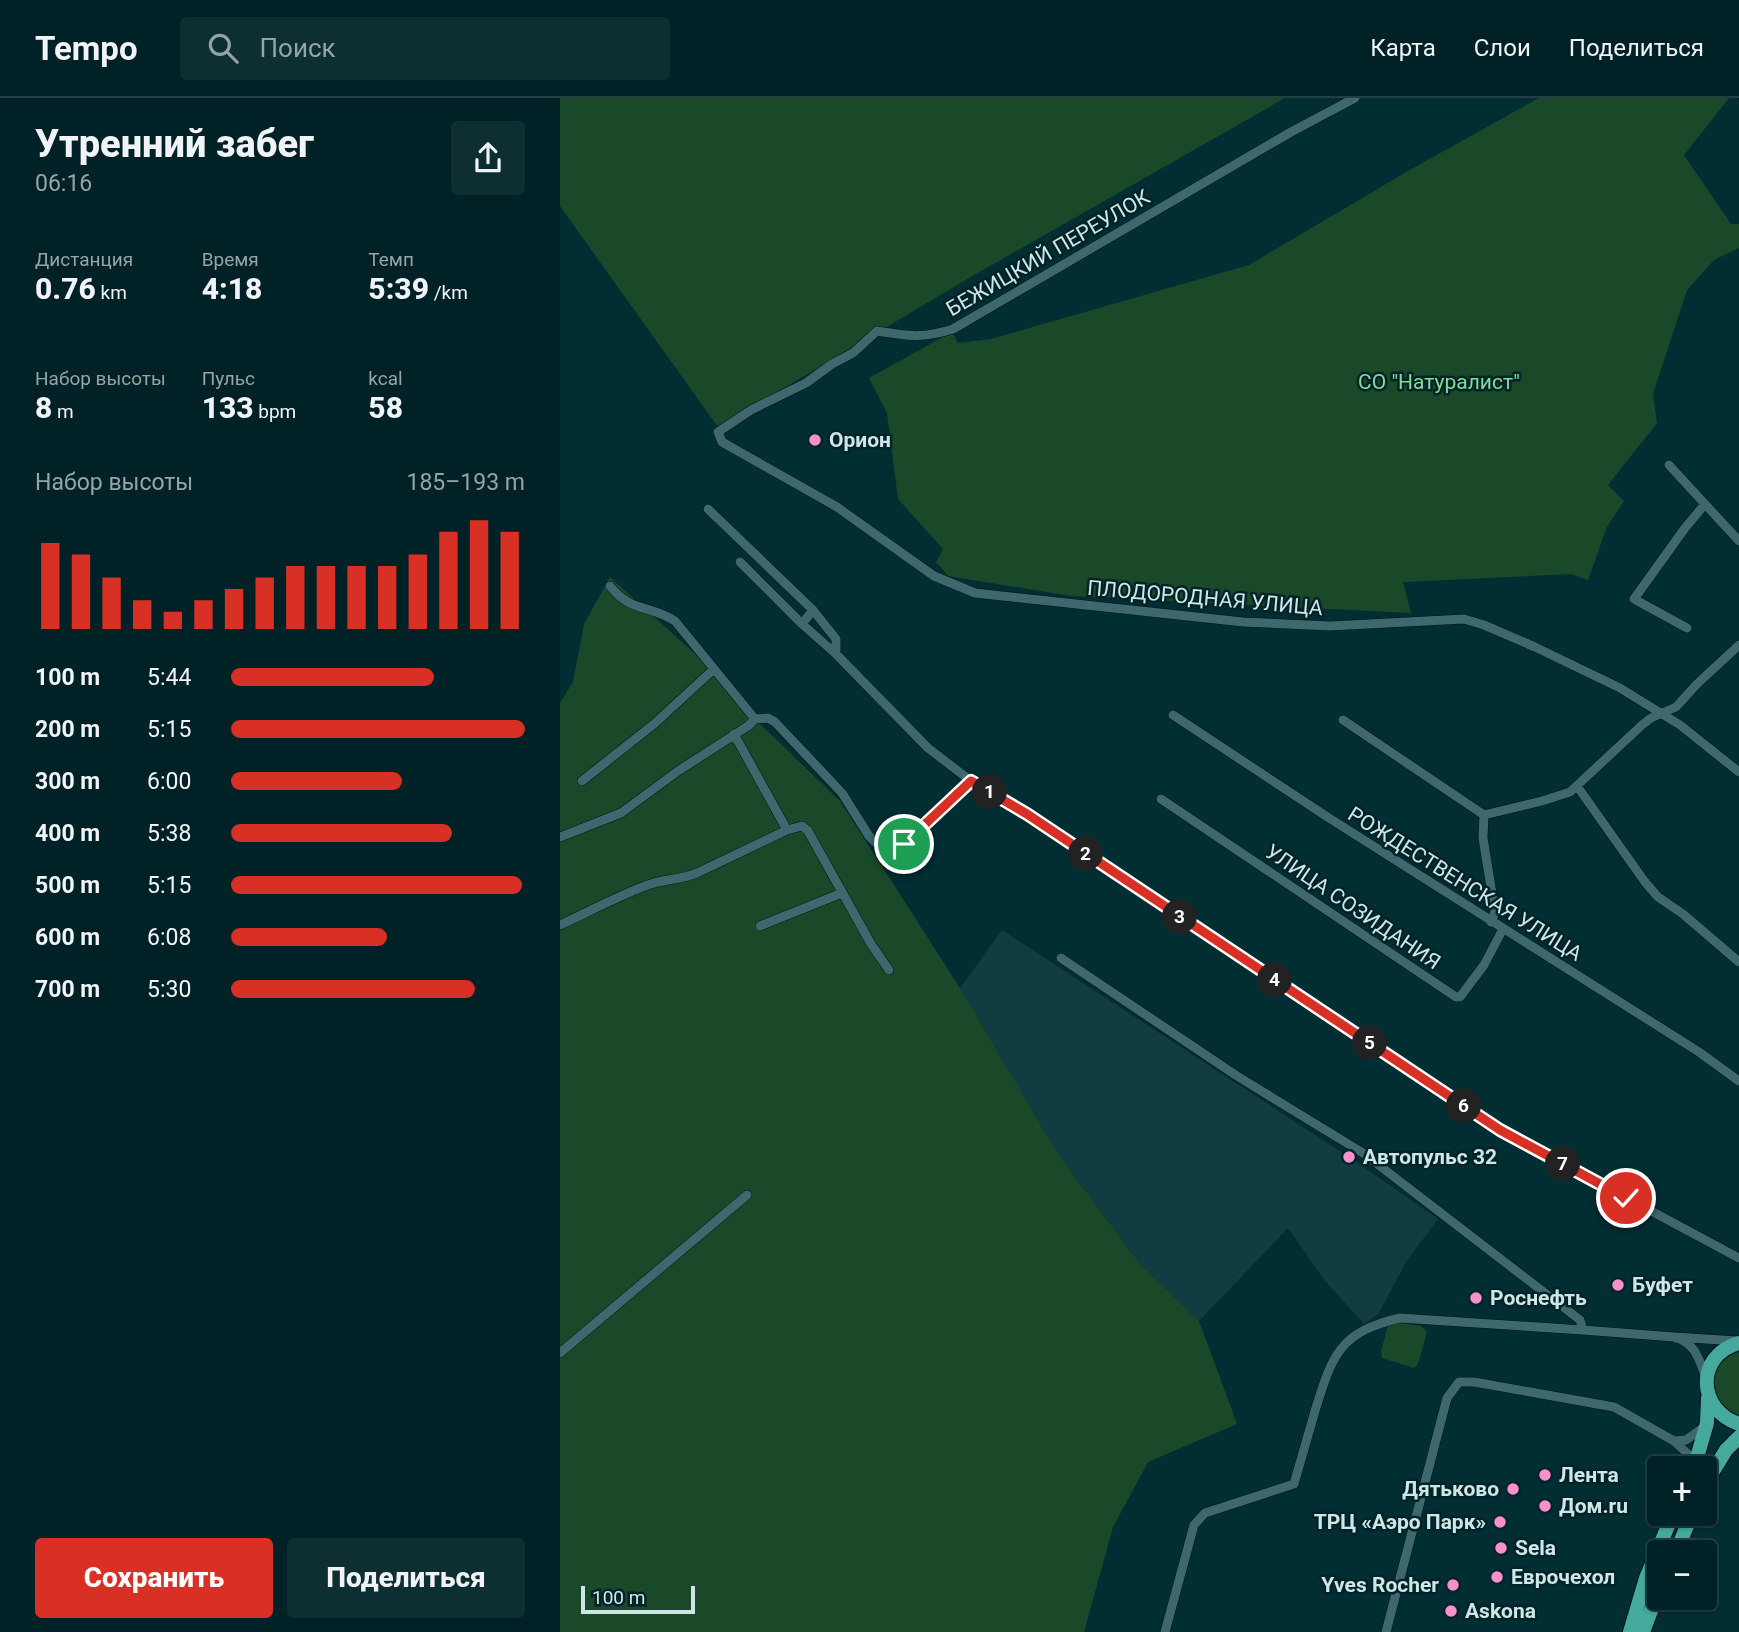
<!DOCTYPE html>
<html lang="ru">
<meta charset="utf-8">
<style>
body{margin:0;font-family:Roboto,sans-serif;background:#0e2f32;color:#f1f3f6;height:100vh;display:flex;flex-direction:column;font-size:26px;white-space:nowrap}
*{box-sizing:border-box;margin:0}
p{font-size:23px;color:#95a4a7}
.icon{flex:none;width:38px;height:38px;fill:none;stroke:currentColor;stroke-width:2;stroke-linecap:round;stroke-linejoin:round}
.map{position:relative;flex:1;overflow:hidden}
.details{display:flex;flex-direction:column;background:#002226;width:560px}
.details>*{flex:none}
.fabs{position:absolute;left:1087px;top:1358px;display:grid;gap:14px}
.fabs a{display:grid;place-items:center;width:70px;height:70px;border-radius:7px;background:#002226;box-shadow:0 2px 5px #0004,0 0 0 2px #223f43;font-size:35px}
.scale{position:absolute;left:21px;bottom:18px;width:114px;box-sizing:border-box;padding-left:7px;border:4px solid #cfe6e9;border-top:0;font-size:19px;line-height:24px;white-space:nowrap;color:#cfe6e9;-webkit-text-stroke:5px #022327;paint-order:stroke}
.pin{position:absolute;display:grid;place-items:center;width:60px;height:60px;color:#fff;margin:-30px;border:4px solid #fff;border-radius:50%;box-shadow:0 2px 7px #0007}
.km{position:absolute;width:35px;height:35px;margin:-18px;border-radius:50%;background:#222;color:#fff;font-size:19px;line-height:35px;text-align:center}
.round{display:grid;place-items:center;flex:none;width:74px;height:74px;border-radius:7px;background:#0e2f32}
.overview{display:flex;align-items:center;justify-content:space-between;height:119px;padding:0 35px}
h1{font-size:38px;font-weight:800;line-height:52px}
.stats{display:grid;grid-template-columns:repeat(3,1fr);gap:10px;height:119px;padding:7px 35px}
.stats div{display:grid;align-content:center}
.stats b{font-size:30px;font-weight:800}
.stats small{font-size:19px;font-weight:400}
.stats p{font-size:19px}
.chart{height:196px;padding:14px 35px}
.chart p{display:flex;justify-content:space-between}
.chart svg{width:100%;height:126px;margin-top:7px;stroke:#d93025;stroke-width:6}
.primary-button{display:flex;gap:14px;margin-top:auto;padding:14px 35px}
.primary-button a{flex:1;height:80px;border-radius:7px;background:#d93025;color:#fff;font-size:28px;font-weight:800;line-height:80px;text-align:center}
.primary-button a+a{background:#0e2f32;color:#f1f3f6}
ul{padding:0 35px;list-style:none;font-size:23px}
li{display:grid;grid-template-columns:112px 84px 1fr;align-items:center;height:52px}
li i{height:18px;border-radius:9px;background:#d93025}
header{display:flex;align-items:center;gap:42px;box-sizing:border-box;height:98px;padding:0 35px;background:#002226;border-bottom:2px solid #223f43}
header strong{font-size:33px}
nav{display:flex;gap:38px;margin-inline-start:auto;font-size:24px}
.search{width:490px;height:63px;background:#0e2f32;display:flex;align-items:center;gap:18px;box-sizing:border-box;padding:0 24px;border-radius:7px;color:#95a4a7;font-size:26px}
main{display:flex;flex:1;min-height:0}
.map>svg:first-child{display:block}
.built{fill:#113c41}
.green{fill:#1a4929}
.lines{fill:none;stroke-linecap:round;stroke-linejoin:round}
.stream{stroke:#000c3f;stroke-width:2.5}
.street-casing{stroke:#001416;stroke-width:10}
.primary-casing{stroke:#001416;stroke-width:16}
.street{stroke:#3e686e;stroke-width:9}
.primary{stroke:#46a99d;stroke-width:14}
.route-casing{stroke:#fff;stroke-width:14}
.route{stroke:#d93025;stroke-width:9}
.poi-dot{fill:#f790cd;stroke:#022327;stroke-width:2.5}
.labels{text-anchor:middle;stroke-width:5;stroke-linejoin:round;paint-order:stroke}
.street-label{font-size:21px;fill:#cfe6e9;stroke:#022327}
.park-label{font-size:21px;fill:#81dd99;stroke:#022327}
.poi-label{font-size:21px;font-weight:bold;fill:#cfe6e9;stroke:#022327;text-anchor:start}
</style>
<header>
<strong>Tempo</strong>
<div class="search"><svg class="icon" aria-label="search" viewBox="0 0 24 24"><circle cx="10" cy="10" r="6"/><path d="M15 15l6 6"/></svg>Поиск</div>
<nav><a>Карта</a><a>Слои</a><a>Поделиться</a></nav>
</header>
<main>
<section class="details">
<div class="overview"><div><h1>Утренний забег</h1><p>06:16</p></div><a class="round"><svg class="icon" aria-label="share" viewBox="0 0 24 24"><path d="M12 15V3M7 8l5-5 5 5M5 13v7h14v-7"/></svg></a></div>
<div class="stats">
<div><p>Дистанция</p><b>0.76<small> km</small></b></div>
<div><p>Время</p><b>4:18</b></div>
<div><p>Темп</p><b>5:39<small> /km</small></b></div>
</div>
<div class="stats">
<div><p>Набор высоты</p><b>8<small> m</small></b></div>
<div><p>Пульс</p><b>133<small> bpm</small></b></div>
<div><p>kcal</p><b>58</b></div>
</div>
<div class="chart"><p><span>Набор высоты</span>185–193 m</p>
<svg viewBox="0 0 160 44" preserveAspectRatio="none"><path d="M5 44V14M15 44V18M25 44V26M35 44V34M45 44V38M55 44V34M65 44V30M75 44V26M85 44V22M95 44V22M105 44V22M115 44V22M125 44V18M135 44V10M145 44V6M155 44V10"/></svg>
</div>
<ul>
<li><b>100 m</b>5:44<i style="width:69%"></i></li>
<li><b>200 m</b>5:15<i style="width:100%"></i></li>
<li><b>300 m</b>6:00<i style="width:58%"></i></li>
<li><b>400 m</b>5:38<i style="width:75%"></i></li>
<li><b>500 m</b>5:15<i style="width:99%"></i></li>
<li><b>600 m</b>6:08<i style="width:53%"></i></li>
<li><b>700 m</b>5:30<i style="width:83%"></i></li>
</ul>
<div class="primary-button"><a>Сохранить</a><a>Поделиться</a></div>
</section>
<div class="map">
<svg width="1179" height="1534" viewBox="0 0 1179 1534">
<rect width="100%" height="100%" fill="#002e33"/>
<path class="built" d="M442 832 798 1065 878 1121 846 1164 819 1215 804 1226 766 1184 728 1130 639 1223 579 1165 498 1056 400 890Z"/>
<path class="green" d="M0 0H725L409 180 158 329 0 108Z
M979 0H1169L1124 57 1171 126H1179V150L1154 162 1127 192 1093 296 1097 325 1048 387 1064 403 1047 429 1028 482 1011 476 843 484 851 515 511 498 388 478 376 464 383 451 338 401 327 315 309 280 392 234 398 245 431 241 689 167 848 73Z
M50 479 153 572 195 621 280 703 400 890 498 1056 579 1165 639 1223 677 1326 588 1364 553 1429 524 1534H0V605L13 584 24 526Z
M835 1224 861 1228 867 1234 858 1266 854 1270 822 1260 821 1253 828 1228Z
M1179 1254V1320C1175 1318 1167 1315 1164 1312 1145 1293 1153 1261 1179 1254Z"/>
<g class="lines">
<path class="stream" d="M1179 0V1"/>
<g class="street-casing">
<path id="street" d="M795 0 731 34 393 231C361 241 349 238 317 233L293 255 272 266 246 285 191 312 158 334 162 344 277 409 374 478 415 495 683 524 770 528 904 521 924 527 975 549 1060 590 1120 627 1179 674
M1109 367 1179 443
M148 411 253 512
M180 464 242 526
M50 488C71 515 89 506 115 523L195 621
M1127 530 1074 501 1125 430 1145 406
M276 556V541L253 512 242 526 276 556 368 650 411 683 467 716 940 1032 1179 1160
M613 617 769 720 1139 954 1179 983
M783 622 924 717
M174 636 227 732 242 728 248 733 311 846 329 872
M22 683 94 626 154 571
M1017 688 1085 784 1098 799 1123 816 1179 864
M601 701 896 899H900L924 867 943 831
M924 717 982 703 1010 694 1082 627 1091 620 1116 609 1137 586 1179 547
M924 717 923 740 935 814 931 824
M0 739 61 715 118 673 188 628 195 621 208 620 215 624 282 695 309 738C335 769 360 730 378 712 388 702 399 692 411 683
M0 827C28 814 56 799 85 788 102 781 120 782 137 775L227 732
M200 828 282 795
M501 860 677 978 803 1055 1020 1222 1023 1232 1114 1239
M0 1255 187 1097
M1146 1280C1139 1261 1135 1244 1114 1239L1177 1243
M1114 1343 1126 1342 1143 1330
M605 1534 634 1427 645 1415 734 1386C741 1362 748 1337 755 1313 772 1258 779 1234 840 1220L1023 1232
M826 1534 887 1300 899 1284H914L1054 1309 1114 1343 1129 1357 1134 1369"/>
</g>
<g class="primary-casing">
<path id="primary" d="M1179 1245C1135 1257 1137 1312 1179 1326
M1134 1370 1147 1325 1148 1300
M1144 1388 1166 1352 1179 1339
M1116 1454 1132 1416
M1070 1534 1086 1480 1113 1416
M1083 1534 1099 1492"/>
</g>
<use href="#street" class="street"/>
<use href="#primary" class="primary"/>
</g>
<g class="lines">
<g class="route-casing">
<path id="route" d="M344 746 411 683 467 716 940 1032 1066 1100"/>
</g>
<use href="#route" class="route"/>
</g>
<g class="poi-dot">
<circle cx="255" cy="342" r="7"/>
<circle cx="789" cy="1059" r="7"/>
<circle cx="1058" cy="1187" r="7"/>
<circle cx="916" cy="1200" r="7"/>
<circle cx="985" cy="1377" r="7"/>
<circle cx="953" cy="1391" r="7"/>
<circle cx="985" cy="1408" r="7"/>
<circle cx="940" cy="1424" r="7"/>
<circle cx="941" cy="1450" r="7"/>
<circle cx="937" cy="1479" r="7"/>
<circle cx="893" cy="1487" r="7"/>
<circle cx="891" cy="1513" r="7"/>
</g>
<g class="labels">
<g class="street-label">
<text transform="translate(488 155) rotate(-30)" y="7">БЕЖИЦКИЙ ПЕРЕУЛОК</text>
<text transform="translate(645 500) rotate(5)" y="7">ПЛОДОРОДНАЯ УЛИЦА</text>
<text transform="translate(905 786) rotate(32)" y="7">РОЖДЕСТВЕНСКАЯ УЛИЦА</text>
<text transform="translate(793 809) rotate(34)" y="7">УЛИЦА СОЗИДАНИЯ</text>
</g>
<g class="park-label">
<text x="879" y="291">СО "Натуралист"</text>
</g>
<g class="poi-label">
<text x="269" y="349">Орион</text>
<text x="803" y="1066">Автопульс 32</text>
<text x="1072" y="1194">Буфет</text>
<text x="930" y="1207">Роснефть</text>
<text x="999" y="1384">Лента</text>
<text x="939" y="1398" text-anchor="end">Дятьково</text>
<text x="999" y="1415">Дом.ru</text>
<text x="926" y="1431" text-anchor="end">ТРЦ «Аэро Парк»</text>
<text x="955" y="1457">Sela</text>
<text x="951" y="1486">Еврочехол</text>
<text x="879" y="1494" text-anchor="end">Yves Rocher</text>
<text x="905" y="1520">Askona</text>
</g>
</g>
</svg>
<div class="fabs">
<a>+</a>
<a>−</a>
</div>
<div class="scale">100 m</div>
<div class="pin" style="left:344px;top:746px;background:#1e9e55"><svg class="icon" aria-label="arrive" viewBox="0 0 24 24"><path d="M6 21V4h12l-3 4 3 4H6"/></svg></div>
<div class="pin" style="left:1066px;top:1100px;background:#d93025"><svg class="icon" aria-label="check" viewBox="0 0 24 24"><path d="M5 12l5 5 9-10"/></svg></div>
<b class="km" style="left:430px;top:694px">1</b>
<b class="km" style="left:526px;top:756px">2</b>
<b class="km" style="left:620px;top:819px">3</b>
<b class="km" style="left:715px;top:882px">4</b>
<b class="km" style="left:810px;top:945px">5</b>
<b class="km" style="left:904px;top:1008px">6</b>
<b class="km" style="left:1003px;top:1066px">7</b>
</div>
</main>
